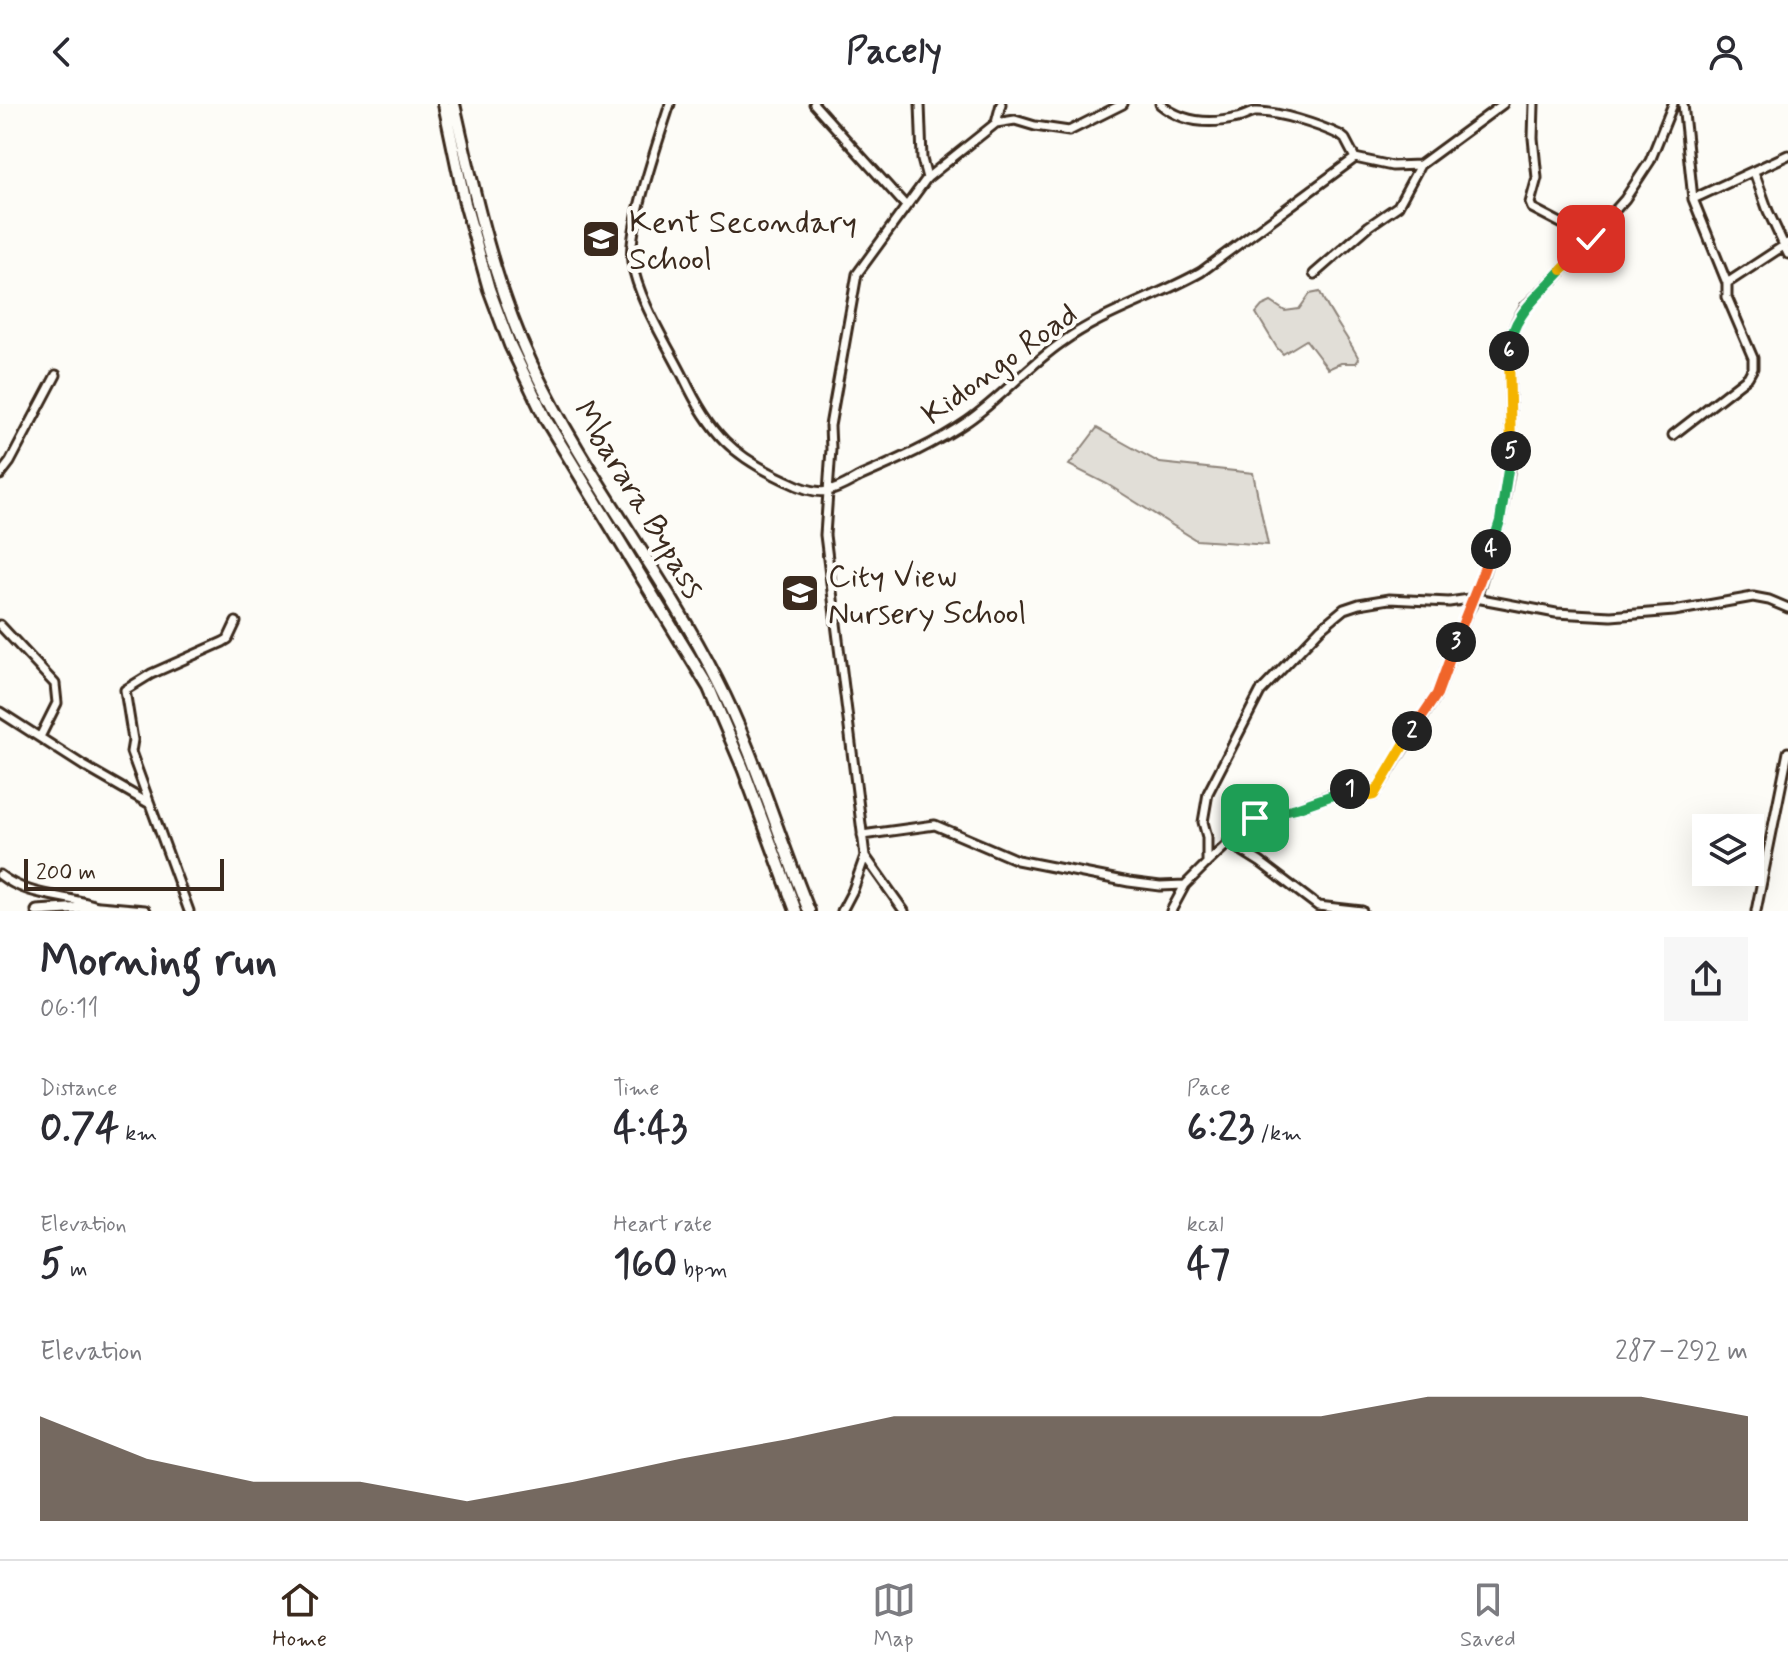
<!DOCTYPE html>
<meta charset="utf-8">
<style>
body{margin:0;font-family:Mynerve,sans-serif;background:#f7f7f7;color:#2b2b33;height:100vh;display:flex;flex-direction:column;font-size:30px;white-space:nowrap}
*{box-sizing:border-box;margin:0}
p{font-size:26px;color:#7c7c81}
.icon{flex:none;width:44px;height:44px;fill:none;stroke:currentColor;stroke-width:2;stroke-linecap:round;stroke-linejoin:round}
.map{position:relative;height:807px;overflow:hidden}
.details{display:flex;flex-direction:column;background:#fff;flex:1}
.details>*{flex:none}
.tools{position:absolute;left:1692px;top:710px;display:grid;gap:16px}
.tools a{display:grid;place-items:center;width:72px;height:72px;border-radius:0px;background:#fff;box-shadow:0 8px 32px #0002;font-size:40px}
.scale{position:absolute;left:24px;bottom:20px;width:200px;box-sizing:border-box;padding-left:8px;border:4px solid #3b2a1e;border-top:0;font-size:22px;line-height:28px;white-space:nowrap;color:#3b2a1e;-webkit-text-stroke:6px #fdfcf7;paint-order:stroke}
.pin{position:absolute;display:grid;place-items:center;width:68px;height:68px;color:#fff;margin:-34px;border-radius:16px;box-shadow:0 4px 12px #0006}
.km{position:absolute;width:40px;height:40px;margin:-20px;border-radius:50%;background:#222;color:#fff;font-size:22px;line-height:40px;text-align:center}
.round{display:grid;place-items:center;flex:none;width:84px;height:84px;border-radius:0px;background:#f7f7f7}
.headline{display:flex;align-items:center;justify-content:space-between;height:136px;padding:0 40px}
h1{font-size:44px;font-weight:700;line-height:60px}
.metrics{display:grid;grid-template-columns:repeat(3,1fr);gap:12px;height:136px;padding:8px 40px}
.metrics div{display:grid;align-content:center}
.metrics b{font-size:40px;font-weight:700}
.metrics small{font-size:22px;font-weight:400}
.metrics p{font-size:22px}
.chart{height:224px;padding:16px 40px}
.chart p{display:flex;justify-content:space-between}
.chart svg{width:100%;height:144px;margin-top:8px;fill:#3b2a1e;opacity:.7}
header{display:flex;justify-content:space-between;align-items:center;height:104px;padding:0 40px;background:#fff;font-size:36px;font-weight:700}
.tabs{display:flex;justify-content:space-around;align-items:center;height:112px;border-top:2px solid #e1e1e2;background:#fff;font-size:22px;color:#7c7c81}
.tabs a{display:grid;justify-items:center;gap:4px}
.tabs .current{color:#3b2a1e}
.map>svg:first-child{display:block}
.green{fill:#e1ded7;stroke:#8e847a;stroke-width:2}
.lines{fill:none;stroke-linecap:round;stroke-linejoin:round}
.minor-casing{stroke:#3b2a1e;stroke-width:13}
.major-casing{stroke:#3b2a1e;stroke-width:15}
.highway-casing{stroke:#3b2a1e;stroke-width:16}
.minor{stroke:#fdfcf7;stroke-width:7}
.major{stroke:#fdfcf7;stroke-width:9}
.highway{stroke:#fdfcf7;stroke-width:10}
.split-1-casing{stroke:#fff;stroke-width:16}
.split-2-casing{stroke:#fff;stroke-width:16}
.split-3-casing{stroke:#fff;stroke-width:16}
.split-4-casing{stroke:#fff;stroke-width:16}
.split-5-casing{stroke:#fff;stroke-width:16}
.split-6-casing{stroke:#fff;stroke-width:16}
.split-7-casing{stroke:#fff;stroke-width:16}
.split-8-casing{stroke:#fff;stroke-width:16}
.split-1{stroke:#22a559;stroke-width:10}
.split-2{stroke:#f5b400;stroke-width:10}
.split-3{stroke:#f0652b;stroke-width:10}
.split-4{stroke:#f0652b;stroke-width:10}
.split-5{stroke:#22a559;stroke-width:10}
.split-6{stroke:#f5b400;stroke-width:10}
.split-7{stroke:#22a559;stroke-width:10}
.split-8{stroke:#f5b400;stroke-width:10}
.labels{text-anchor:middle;stroke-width:8;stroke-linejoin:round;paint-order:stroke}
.poi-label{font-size:32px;fill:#3b2a1e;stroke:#fdfcf7;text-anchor:start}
.street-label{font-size:32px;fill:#3b2a1e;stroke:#fdfcf7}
</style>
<header><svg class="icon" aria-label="back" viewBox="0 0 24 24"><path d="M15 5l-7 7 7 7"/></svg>Pacely<svg class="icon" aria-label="person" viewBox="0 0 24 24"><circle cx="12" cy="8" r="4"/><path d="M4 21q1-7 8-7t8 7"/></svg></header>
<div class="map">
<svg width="1788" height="807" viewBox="0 0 1788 807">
<rect width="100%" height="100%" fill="#fdfcf7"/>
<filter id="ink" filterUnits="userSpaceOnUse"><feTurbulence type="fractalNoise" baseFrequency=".0125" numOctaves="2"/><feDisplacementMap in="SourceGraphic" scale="16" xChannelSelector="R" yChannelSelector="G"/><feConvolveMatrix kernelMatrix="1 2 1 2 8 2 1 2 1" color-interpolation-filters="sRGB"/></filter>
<g filter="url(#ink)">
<path class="green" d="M1320 188C1330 212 1347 231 1359 255L1356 259H1341L1328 265 1306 236 1283 250 1277 244 1256 209 1262 202 1271 198 1285 207 1299 205 1310 190Z
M1097 324 1160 359 1253 369 1268 441 1196 436 1107 380 1069 361Z"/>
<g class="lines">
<g class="minor-casing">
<path id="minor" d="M670 0C659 35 627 126 632 158 638 195 667 240 684 274 710 329 732 352 787 377 799 383 815 390 828 387 839 385 851 377 861 372 898 356 935 340 968 317 1001 294 1028 262 1061 239 1104 208 1155 194 1201 168L1355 54
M814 0 906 102
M920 0 922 55 927 74
M1160 0C1183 19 1209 21 1237 14 1243 13 1249 9 1255 8 1277 7 1319 21 1340 31L1345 35 1355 54
M1534 0 1533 34 1537 74 1530 99 1532 104 1591 135
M1683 0 1693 95 1727 179
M996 19 1001 0
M1355 54 1392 62 1420 61 1503 0
M1754 68 1768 107 1788 150
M1693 95 1788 51
M1314 170 1369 122 1398 102 1420 61
M1673 331 1748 273 1753 264V254L1727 193V179L1788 139
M0 371 10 358 56 271
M0 521 55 580 57 599 40 633
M0 608 84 662 150 700
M862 731 935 721 1017 756 1129 778 1160 782 1185 781
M1228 738 1260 758 1318 802 1362 807
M865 752 904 807
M1207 759 1255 714 1296 704 1347 685 1355 686 1369 692 1374 691 1437 590 1467 509 1476 494 1500 417 1511 358 1509 238 1517 217 1525 203 1558 171 1625 95 1650 57 1673 0
M0 771C28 793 65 791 97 802
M189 807 131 648 133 636 125 586 151 570 223 538 228 535 236 518
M842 807 853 786 865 752 825 431 831 345 830 322 857 170 927 74 996 19 1015 16 1035 22 1069 27 1123 0
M1171 807 1185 781 1207 759V733L1203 718 1208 689 1260 588 1321 524 1344 505 1359 500 1389 495 1449 498 1476 494 1556 509 1611 512 1674 507 1753 493 1769 496 1788 504
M1756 807 1788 648"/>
</g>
<g class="major-casing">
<path id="major" d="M37 807 99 803 145 807"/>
</g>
<g class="highway-casing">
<path id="highway" d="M444 0 465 99 489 185 510 241 546 316 709 584 743 664 796 807
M454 0C474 89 493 178 532 261 585 372 662 467 717 576 755 650 777 730 809 807"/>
</g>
<use href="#minor" class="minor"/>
<use href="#major" class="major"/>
<use href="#highway" class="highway"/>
</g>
</g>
<g class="lines" filter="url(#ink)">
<g class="split-1-casing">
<path id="split-1" d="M1255 714 1296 704 1350 685"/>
</g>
<g class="split-2-casing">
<path id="split-2" d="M1350 685 1369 692 1374 691 1412 627"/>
</g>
<g class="split-3-casing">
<path id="split-3" d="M1412 627 1437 590 1456 538"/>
</g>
<g class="split-4-casing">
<path id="split-4" d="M1456 538C1467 506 1481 477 1491 445"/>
</g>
<g class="split-5-casing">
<path id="split-5" d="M1491 445 1500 417 1511 347"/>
</g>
<g class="split-6-casing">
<path id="split-6" d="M1509 247 1511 347"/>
</g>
<g class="split-7-casing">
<path id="split-7" d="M1509 247C1511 211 1540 191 1562 166"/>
</g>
<g class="split-8-casing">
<path id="split-8" d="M1562 166 1591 135"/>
</g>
<use href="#split-1" class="split-1"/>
<use href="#split-2" class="split-2"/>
<use href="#split-3" class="split-3"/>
<use href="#split-4" class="split-4"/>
<use href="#split-5" class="split-5"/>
<use href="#split-6" class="split-6"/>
<use href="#split-7" class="split-7"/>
<use href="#split-8" class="split-8"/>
</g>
<defs>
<g id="school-square" transform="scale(2)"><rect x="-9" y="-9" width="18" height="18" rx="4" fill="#3b2a1e" stroke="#fdfcf7"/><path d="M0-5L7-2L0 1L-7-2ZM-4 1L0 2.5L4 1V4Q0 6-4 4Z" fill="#fff"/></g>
</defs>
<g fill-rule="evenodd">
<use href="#school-square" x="601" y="135"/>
<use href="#school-square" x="800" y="489"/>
</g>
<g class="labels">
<g class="poi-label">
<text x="629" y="128">Kent Secondary<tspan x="629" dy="37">School</tspan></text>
<text x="828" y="482">City View<tspan x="828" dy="37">Nursery School</tspan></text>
</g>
<g class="street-label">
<text transform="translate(999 259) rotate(-36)" y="11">Kidongo Road</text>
<text transform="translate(640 395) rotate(59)" y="11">Mbarara Bypass</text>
</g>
</g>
</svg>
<div class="tools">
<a><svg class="icon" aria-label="layers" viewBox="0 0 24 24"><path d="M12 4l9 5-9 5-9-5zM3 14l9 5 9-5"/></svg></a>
</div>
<div class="scale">200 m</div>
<div class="pin" style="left:1255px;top:714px;background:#1e9e55"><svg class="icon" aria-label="arrive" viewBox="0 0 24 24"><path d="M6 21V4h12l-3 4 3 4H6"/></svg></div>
<div class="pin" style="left:1591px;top:135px;background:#d93025"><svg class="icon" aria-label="check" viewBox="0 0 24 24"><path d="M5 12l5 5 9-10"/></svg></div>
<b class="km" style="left:1350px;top:685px">1</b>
<b class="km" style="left:1412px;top:627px">2</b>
<b class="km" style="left:1456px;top:538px">3</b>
<b class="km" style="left:1491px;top:445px">4</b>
<b class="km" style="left:1511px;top:347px">5</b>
<b class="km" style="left:1509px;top:247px">6</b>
</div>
<section class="details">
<div class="headline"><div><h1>Morning run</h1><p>06:11</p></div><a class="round"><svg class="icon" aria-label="share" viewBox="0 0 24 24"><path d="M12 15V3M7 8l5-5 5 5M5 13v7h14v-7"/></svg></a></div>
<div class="metrics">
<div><p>Distance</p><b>0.74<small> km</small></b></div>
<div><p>Time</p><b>4:43</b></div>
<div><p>Pace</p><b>6:23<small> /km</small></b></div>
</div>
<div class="metrics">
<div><p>Elevation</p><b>5<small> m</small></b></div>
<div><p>Heart rate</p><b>160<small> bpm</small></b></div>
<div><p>kcal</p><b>47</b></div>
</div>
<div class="chart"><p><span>Elevation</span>287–292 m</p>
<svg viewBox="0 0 160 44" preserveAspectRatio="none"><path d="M0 44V12L10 25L20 32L30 32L40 38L50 32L60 25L70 19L80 12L90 12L100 12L110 12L120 12L130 6L140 6L150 6L160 12V44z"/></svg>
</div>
</section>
<nav class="tabs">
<a class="current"><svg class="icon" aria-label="home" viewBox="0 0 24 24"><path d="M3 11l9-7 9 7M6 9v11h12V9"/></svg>Home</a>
<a><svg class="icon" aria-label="map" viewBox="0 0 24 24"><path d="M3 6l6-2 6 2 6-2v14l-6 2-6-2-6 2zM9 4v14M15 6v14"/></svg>Map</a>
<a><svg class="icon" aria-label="saved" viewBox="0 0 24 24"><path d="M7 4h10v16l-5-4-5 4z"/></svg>Saved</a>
</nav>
